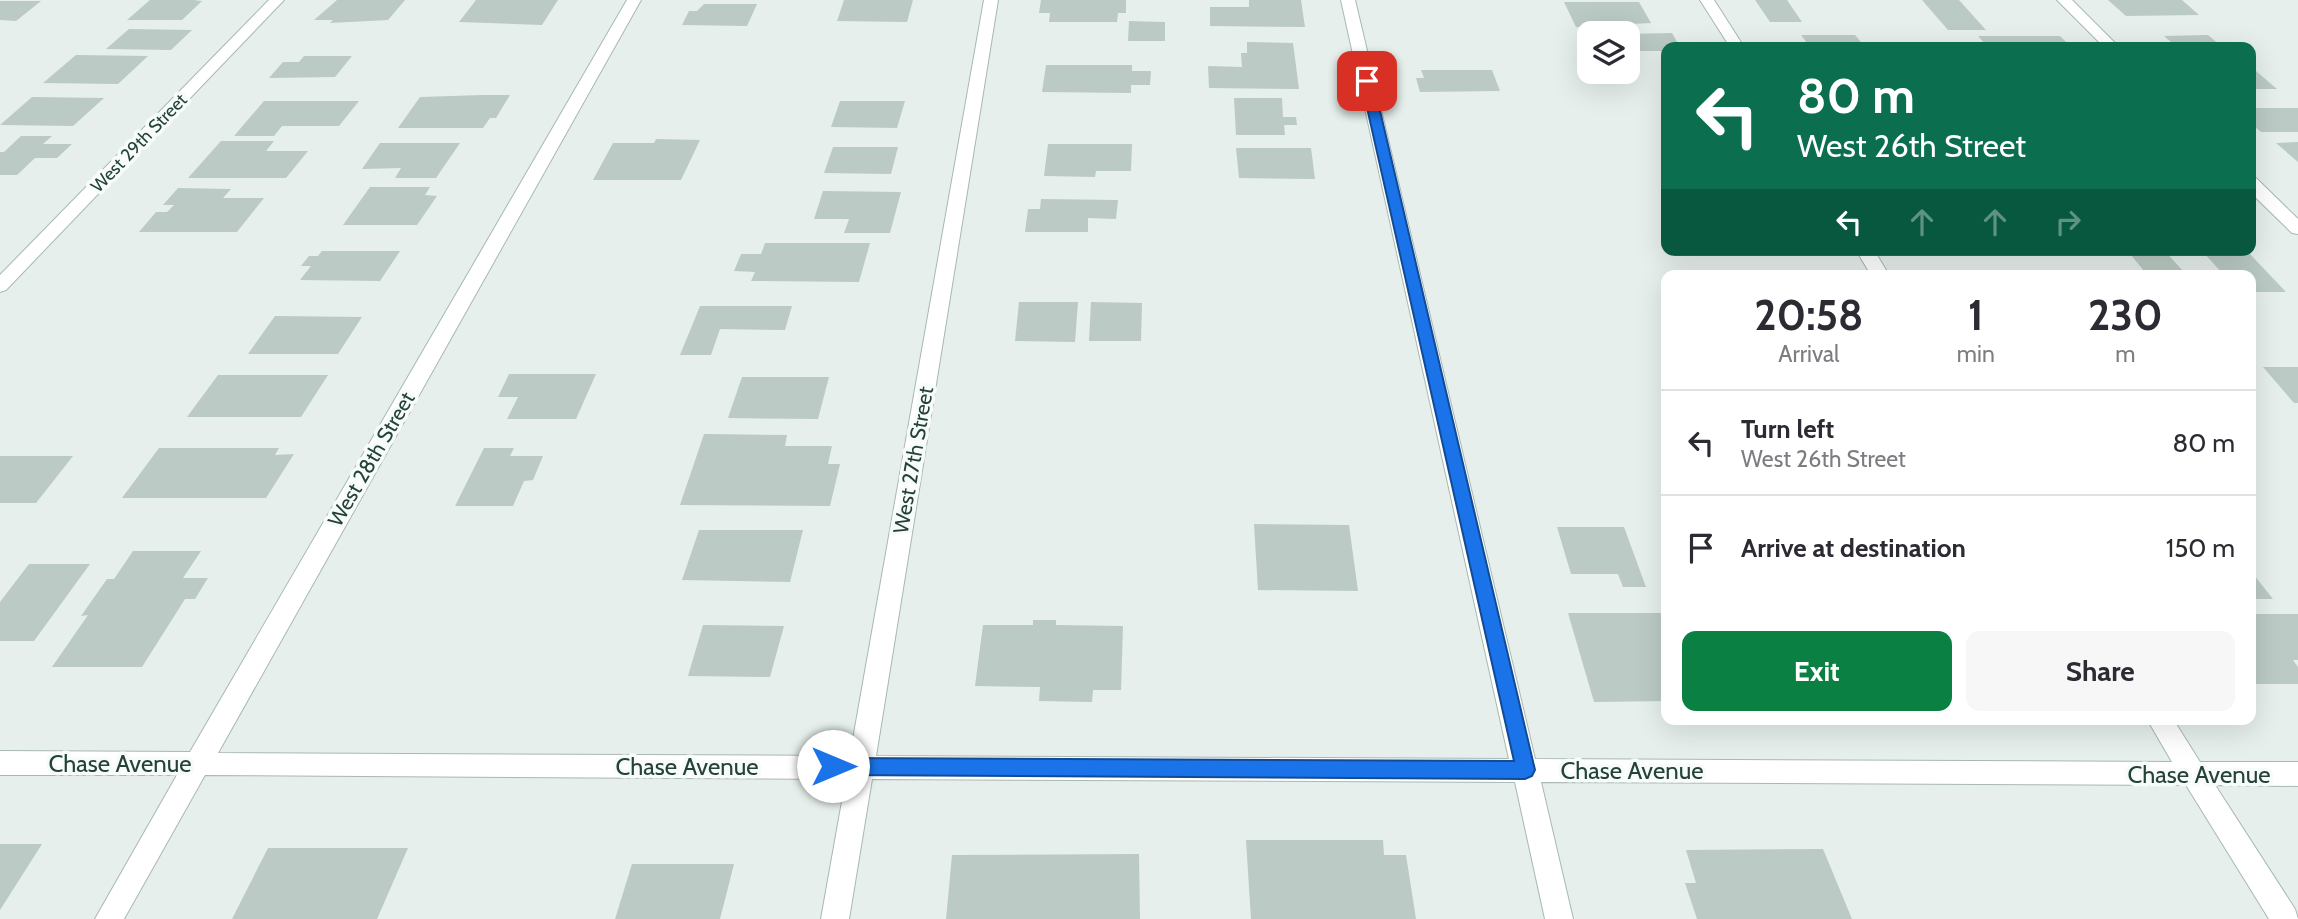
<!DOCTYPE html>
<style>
body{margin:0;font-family:Cabin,sans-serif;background:#f7f7f7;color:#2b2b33;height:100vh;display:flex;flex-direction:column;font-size:26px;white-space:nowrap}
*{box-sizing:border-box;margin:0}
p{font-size:23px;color:#7c7c81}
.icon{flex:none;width:38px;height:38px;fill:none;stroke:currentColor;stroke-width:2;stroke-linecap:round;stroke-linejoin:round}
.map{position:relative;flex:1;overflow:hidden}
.details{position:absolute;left:1661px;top:270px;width:595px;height:455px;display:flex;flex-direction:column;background:#fff;border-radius:14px;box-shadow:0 7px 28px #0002}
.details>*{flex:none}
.hud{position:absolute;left:1661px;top:42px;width:595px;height:214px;border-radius:14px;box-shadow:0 7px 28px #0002;background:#0b6e4f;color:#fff;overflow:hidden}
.fabs{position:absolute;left:1577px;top:21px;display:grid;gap:14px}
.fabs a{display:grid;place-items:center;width:63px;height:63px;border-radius:14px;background:#fff;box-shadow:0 7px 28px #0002;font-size:35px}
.pin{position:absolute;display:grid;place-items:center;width:60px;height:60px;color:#fff;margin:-30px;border-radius:14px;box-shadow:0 4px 10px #0006}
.me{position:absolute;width:77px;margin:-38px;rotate:90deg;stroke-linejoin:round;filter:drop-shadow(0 0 5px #0008)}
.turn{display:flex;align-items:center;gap:24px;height:147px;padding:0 21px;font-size:32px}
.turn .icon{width:91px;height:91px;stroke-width:2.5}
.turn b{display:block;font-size:49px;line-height:60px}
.lanes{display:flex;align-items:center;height:66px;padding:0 21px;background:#0003;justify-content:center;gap:35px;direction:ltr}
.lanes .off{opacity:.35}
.eta{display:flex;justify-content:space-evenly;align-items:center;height:119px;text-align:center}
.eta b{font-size:42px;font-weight:700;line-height:49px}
.action{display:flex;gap:14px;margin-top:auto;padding:14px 21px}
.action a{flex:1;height:80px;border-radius:14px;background:#0b8043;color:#fff;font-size:28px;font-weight:700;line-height:80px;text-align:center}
.action a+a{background:#f7f7f7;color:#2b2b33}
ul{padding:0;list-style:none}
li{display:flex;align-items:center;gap:21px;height:105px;padding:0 21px;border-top:2px solid #e1e1e2}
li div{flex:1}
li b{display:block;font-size:26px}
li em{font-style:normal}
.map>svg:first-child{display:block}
.building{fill:#bbcac4}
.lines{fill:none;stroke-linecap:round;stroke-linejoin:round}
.minor-casing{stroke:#a8b8b2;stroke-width:2}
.minor{fill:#fff;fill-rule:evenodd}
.route{fill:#1a73e8;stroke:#114b97;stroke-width:2}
.labels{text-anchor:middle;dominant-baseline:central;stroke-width:7;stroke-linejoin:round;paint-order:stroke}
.far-street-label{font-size:18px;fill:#24423a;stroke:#f7fbf9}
.street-label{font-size:21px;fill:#24423a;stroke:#f7fbf9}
.near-street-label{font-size:24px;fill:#24423a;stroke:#f7fbf9}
</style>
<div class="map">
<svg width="2298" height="919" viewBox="0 0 2298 919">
<rect width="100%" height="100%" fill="#e6efeb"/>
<g class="building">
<path d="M150,0h44l8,1 -20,19h-55z"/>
<path d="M337,0h68l-17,20 -58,3 3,-3h-19z"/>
<path d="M476,0h82l-16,25 -83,-3z"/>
<path d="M844,0h69l-6,22 -70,-1z"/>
<path d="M1041,0h85v13h-8l-1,9h-68l1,-9h-11z"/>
<path d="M1249,0h52l4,27 -95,-1v-19h39z"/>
<path d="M1755,0h32l15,22h-32z"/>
<path d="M1922,0h37l27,30h-38z"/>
<path d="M2108,0h74l17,15 -73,1z"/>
<path d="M0,1h41l-25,20 -16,-1z"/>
<path d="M1564,2h75l12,21 -75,4z"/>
<path d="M704,4h53l-10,22 -65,-1 7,-14h8z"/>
<path d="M1129,21l36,1v19h-37z"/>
<path d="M129,29l63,1 -21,20 -65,-1z"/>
<path d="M1672,33l8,14h-14v4h-38v-17z"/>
<path d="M1801,35h54l10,12h-55z"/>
<path d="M2208,35l14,12h-45l-13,-11z"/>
<path d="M1978,36h82l11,11h-83z"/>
<path d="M1247,42l46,1 6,46 -90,-1 -1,-22 34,1 -1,-14h6z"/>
<path d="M76,55l72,1 -30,28 -75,-1z"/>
<path d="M304,56h48l-17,21 -66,1 14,-16h16z"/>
<path d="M1046,65h86v6h19l-1,14h-19v8l-89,-1z"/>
<path d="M1421,70h71l8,21 -80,1 -4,-14h8z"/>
<path d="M2250,71h6l21,18h-27z"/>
<path d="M482,95h28l-14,23h-6l-7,10h-85l22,-31z"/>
<path d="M32,97l72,1 -31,28 -73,-1z"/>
<path d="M1234,98h48l1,19h13l1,8h-13l1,10h-49z"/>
<path d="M264,101h95l-20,25h-57l-8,10h-40z"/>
<path d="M840,101h65l-8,27 -66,-1z"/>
<path d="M2250,108h48v24h-37l-11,-9z"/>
<path d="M21,136h31l-9,8h29l-15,14h-22l-18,17h-17v-23h4z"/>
<path d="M656,139l44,1 -19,40h-88l20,-37h41z"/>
<path d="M221,141h53l-8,10h42l-22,27h-98z"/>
<path d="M2298,142v20l-22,-19z"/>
<path d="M380,143h80l-24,35h-41l6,-10 -39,1z"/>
<path d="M1048,144h84l-1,27h-35l-1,6 -51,-1z"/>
<path d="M833,147h65l-7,27 -67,-1z"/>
<path d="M1236,148h75l4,31 -76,-1z"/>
<path d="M370,187h60l-5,8 12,1 -20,29h-74z"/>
<path d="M178,188l53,1 -8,9h41l-27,34h-98l17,-20h11l7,-7h-11z"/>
<path d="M823,191l78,1 -11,41h-46l5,-14h-35z"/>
<path d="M1041,199l77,1 -2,19 -28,-1v14h-63l3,-23h12z"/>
<path d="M765,243h105l-11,39 -108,-1 4,-9 -21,-1 7,-17h20z"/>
<path d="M2127,250h37l19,21h-39z"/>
<path d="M322,251h78l-20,30 -80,-1 11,-14h-10l8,-10h9z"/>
<path d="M2202,251h45l39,41h-36v-17h-26z"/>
<path d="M1019,302h59l-3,40 -60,-1z"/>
<path d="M1091,302l51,1 -1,38h-52z"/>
<path d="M700,306h92l-7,24 -65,-1 -9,26h-31z"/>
<path d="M275,316l87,1 -24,37h-90z"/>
<path d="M2263,367h35v36h-4z"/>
<path d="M509,374h87l-20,45h-69l11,-22h-20z"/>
<path d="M218,375h110l-27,42h-114z"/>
<path d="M742,377h87l-11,42 -90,-1z"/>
<path d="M704,434l83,1 -2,11h47l-4,18h12l-10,42 -150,-1z"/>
<path d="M159,448h120l-4,7 19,-1 -28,44h-144z"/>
<path d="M484,448h30l-4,8h33l-10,24 -9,1 -11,25h-58z"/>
<path d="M0,456h73l-37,47h-36z"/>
<path d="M1254,524l95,1 9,66 -100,-1z"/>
<path d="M1557,527h67l22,60h-23l-5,-13h-47z"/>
<path d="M699,530h104l-13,52 -108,-2z"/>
<path d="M133,551h68l-18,27h25l-13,21h-10l-43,68h-90l36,-52 -7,1 26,-37h7z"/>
<path d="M29,564h61l-56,77h-34v-39z"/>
<path d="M2250,570l23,29h-23z"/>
<path d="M1568,613h98v88l-72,1z"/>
<path d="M2250,614h48v46h-5l5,7v17h-48z"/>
<path d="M1033,620h23v5l67,1 -2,64h-28l-1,12 -53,-1 1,-14 -65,-1 8,-61h50z"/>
<path d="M703,625l81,1 -14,51 -82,-1z"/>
<path d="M1246,840h137l1,15h22l10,64h-165z"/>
<path d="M0,844h42l-42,66z"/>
<path d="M268,848h140l-31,71h-145z"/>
<path d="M1823,849l29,70h-155l-12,-36h11l-10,-33z"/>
<path d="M1139,854l1,65h-194l6,-64z"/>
<path d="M632,864h102l-14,55h-105z"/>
</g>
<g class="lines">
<defs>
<g id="minor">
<path d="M269,0h15l-278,290 -6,2v-17z"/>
<path d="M627,0h14l-423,753 632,3 134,-756h14l-122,756 633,3 -168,-759h14l180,759 637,3 -25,-43h26l27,43h98v24l-83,-1 80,124 3,10h-29l-83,-134 -645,-3 32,137h-28l-30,-137 -643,-3 -23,140h-28l25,-140 -641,-4 -81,144h-29l82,-144h-177v-24l190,1z"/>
<path d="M1700,0h14l30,47h-14z"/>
<path d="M2057,0h15l47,47h-15z"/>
<path d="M2250,177l6,1 42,41v15l-6,-1 -42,-41z"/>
<path d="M1856,250h18l15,25h-18z"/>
</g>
</defs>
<use href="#minor" class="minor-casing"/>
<use href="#minor" class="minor"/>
</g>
<path class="route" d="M1367,78l6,3 162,689 -3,6 -7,3 -692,-4 -7,-2 -3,-7 3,-6 7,-2 681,3 -153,-680z"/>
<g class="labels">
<g class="far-street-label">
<text transform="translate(139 143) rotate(-46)">West 29th Street</text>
</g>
<g class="street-label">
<text transform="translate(371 459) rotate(-60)">West 28th Street</text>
<text transform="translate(913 460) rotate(-80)">West 27th Street</text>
</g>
<g class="near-street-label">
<text x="120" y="763">Chase Avenue</text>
<text x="687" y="766">Chase Avenue</text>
<text x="1632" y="770">Chase Avenue</text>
<text x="2199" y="774">Chase Avenue</text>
</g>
</g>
</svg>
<div class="fabs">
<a><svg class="icon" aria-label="layers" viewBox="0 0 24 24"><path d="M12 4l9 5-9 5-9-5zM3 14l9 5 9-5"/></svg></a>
</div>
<div class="pin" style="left:1367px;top:81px;background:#d93025"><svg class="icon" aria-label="arrive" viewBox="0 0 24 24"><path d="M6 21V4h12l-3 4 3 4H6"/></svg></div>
<svg class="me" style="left:833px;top:766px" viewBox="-20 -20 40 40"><circle r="19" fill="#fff"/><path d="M0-13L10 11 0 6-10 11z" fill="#1a73e8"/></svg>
<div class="hud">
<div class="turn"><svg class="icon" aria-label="left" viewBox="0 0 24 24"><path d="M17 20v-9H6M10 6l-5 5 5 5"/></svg><div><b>80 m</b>West 26th Street</div></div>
<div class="lanes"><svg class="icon" aria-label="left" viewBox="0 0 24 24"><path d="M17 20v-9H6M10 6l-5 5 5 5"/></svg><svg class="icon off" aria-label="ahead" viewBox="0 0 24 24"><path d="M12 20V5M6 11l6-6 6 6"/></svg><svg class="icon off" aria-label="ahead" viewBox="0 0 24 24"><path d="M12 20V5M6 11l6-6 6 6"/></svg><svg class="icon off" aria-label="right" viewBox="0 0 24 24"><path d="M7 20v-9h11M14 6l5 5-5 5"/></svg></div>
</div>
<section class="details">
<div class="eta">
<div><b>20:58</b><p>Arrival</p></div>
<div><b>1</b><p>min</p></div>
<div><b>230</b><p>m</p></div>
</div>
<ul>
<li><svg class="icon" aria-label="left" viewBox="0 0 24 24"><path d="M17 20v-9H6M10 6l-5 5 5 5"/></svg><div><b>Turn left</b><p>West 26th Street</p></div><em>80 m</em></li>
<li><svg class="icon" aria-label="arrive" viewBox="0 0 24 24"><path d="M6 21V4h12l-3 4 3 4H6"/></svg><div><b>Arrive at destination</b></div><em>150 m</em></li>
</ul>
<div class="action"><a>Exit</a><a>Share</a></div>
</section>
</div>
